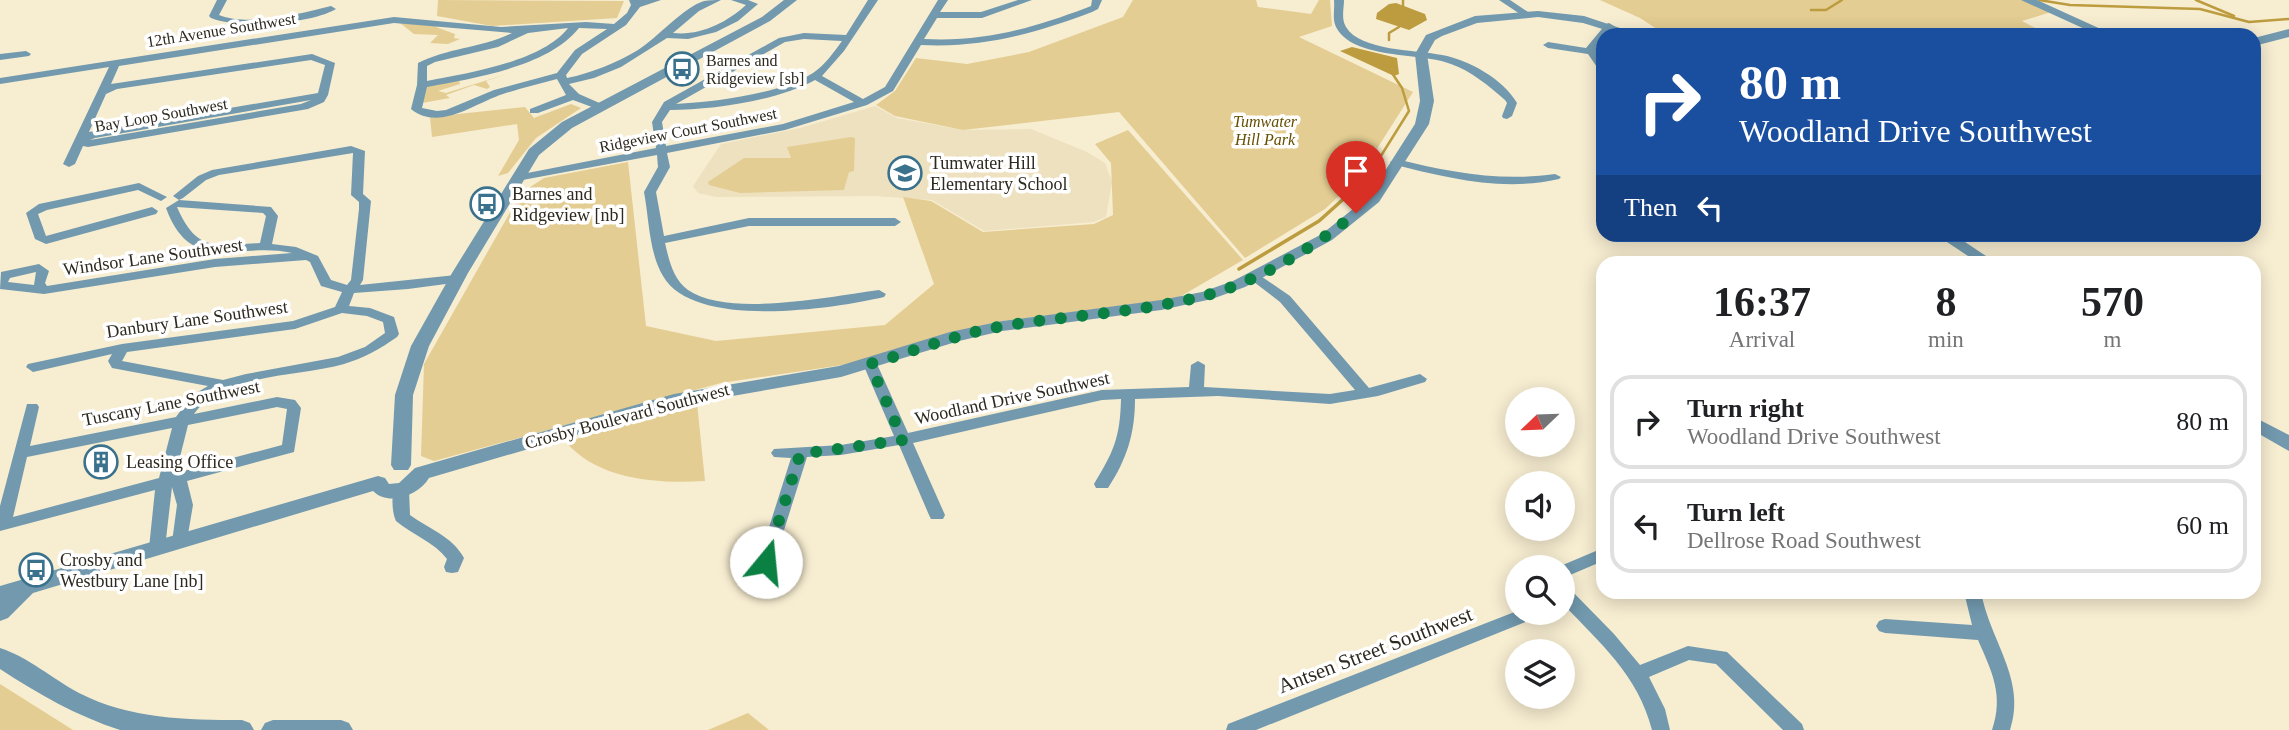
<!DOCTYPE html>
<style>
body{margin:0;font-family:"Times New Roman",serif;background:#f6f6f6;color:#202124;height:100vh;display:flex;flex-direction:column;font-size:26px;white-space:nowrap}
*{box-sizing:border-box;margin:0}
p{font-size:23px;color:#757577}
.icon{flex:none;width:38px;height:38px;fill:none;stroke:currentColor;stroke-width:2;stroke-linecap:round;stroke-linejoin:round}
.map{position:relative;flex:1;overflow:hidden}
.details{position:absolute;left:1596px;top:256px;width:665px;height:343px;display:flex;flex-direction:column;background:#fff;border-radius:21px;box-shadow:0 4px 18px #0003}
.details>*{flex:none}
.banner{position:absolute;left:1596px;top:28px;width:665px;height:214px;border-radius:21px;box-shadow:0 4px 18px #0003;background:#1a4fa0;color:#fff;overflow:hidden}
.needle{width:46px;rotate:247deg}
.buttons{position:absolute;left:1505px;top:387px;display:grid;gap:14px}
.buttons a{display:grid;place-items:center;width:70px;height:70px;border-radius:50%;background:#fff;box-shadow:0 4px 18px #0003;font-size:35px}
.pin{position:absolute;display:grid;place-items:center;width:60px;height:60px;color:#fff;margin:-72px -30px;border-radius:50% 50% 50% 0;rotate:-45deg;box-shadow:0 0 7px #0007}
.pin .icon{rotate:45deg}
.me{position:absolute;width:77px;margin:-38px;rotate:17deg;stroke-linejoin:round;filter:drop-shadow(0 0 5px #0008)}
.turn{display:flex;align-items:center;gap:24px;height:147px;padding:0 28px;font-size:32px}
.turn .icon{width:91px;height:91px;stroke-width:2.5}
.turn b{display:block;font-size:49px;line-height:60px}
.then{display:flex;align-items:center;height:66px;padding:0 28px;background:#0003;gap:14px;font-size:26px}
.eta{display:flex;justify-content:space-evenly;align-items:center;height:119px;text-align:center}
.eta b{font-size:42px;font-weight:600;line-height:49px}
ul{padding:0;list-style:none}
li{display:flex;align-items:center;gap:21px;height:94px;margin:0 14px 10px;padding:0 14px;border:4px solid #e0e0e0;border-radius:21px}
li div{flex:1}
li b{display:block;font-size:26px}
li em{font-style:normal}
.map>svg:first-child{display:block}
.built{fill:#eee1bf}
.green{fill:#e3cd92}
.water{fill:#bc9c3e}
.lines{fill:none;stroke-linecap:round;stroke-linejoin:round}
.stream-far1{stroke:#bc9c3e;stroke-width:2.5}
.stream{stroke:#bc9c3e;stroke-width:3.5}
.minor{fill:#7299ae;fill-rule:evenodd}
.tertiary{fill:#7299ae;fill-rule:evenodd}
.route{stroke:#0b8043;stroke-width:12;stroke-dasharray:0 21.6}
.labels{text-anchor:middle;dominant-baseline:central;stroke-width:7;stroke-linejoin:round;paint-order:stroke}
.far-street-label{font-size:16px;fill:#2d291f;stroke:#fff}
.far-poi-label{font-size:16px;fill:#2d291f;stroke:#fff;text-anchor:start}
.far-park-label{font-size:16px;font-style:italic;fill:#644e01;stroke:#fff}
.poi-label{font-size:18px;fill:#2d291f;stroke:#fff;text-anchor:start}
.street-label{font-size:18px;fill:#2d291f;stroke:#fff}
.near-street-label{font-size:21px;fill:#2d291f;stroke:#fff}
</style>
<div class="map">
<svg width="2289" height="730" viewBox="0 0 2289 730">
<rect width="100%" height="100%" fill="#f7edd1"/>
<path class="built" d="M875,106l22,12 66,12 68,-1 56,23 18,11 7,19 -6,35 -12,5 -110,9 -52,-31 -57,-4 -158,1 -19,-4 -5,-7 28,-42 79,-16z"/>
<g class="green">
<path d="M438,0l186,1 -7,17 -125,8 -55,-10z"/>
<path d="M1133,0h123l2,7 53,7 8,-14h11l2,26 -33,11 114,55 -54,85 -34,32 -80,49 -126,-146 -156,18 -68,-14 -19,-11 19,-14 21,-33 51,6 62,-12 94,-35z"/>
<path d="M1600,0h423l28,12 -29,9 15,8 -24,6h-95l-29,-6 -27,6h-196l-26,-17z"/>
<path d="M400,23l39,2 -3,2 19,7 -1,4 6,1 -12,5 -18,-1 8,-8 -24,-1z"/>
<path d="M510,73l-24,8 4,6 -3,2 -13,-4 -28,10 4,3 -28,5 5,-17 32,-6 1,4 -22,7 8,2z"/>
<path d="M571,104l10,4 -45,30 -28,35 -10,3 21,-36 -2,-16 -85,13 -2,-20 95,-10 9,11z"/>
<path d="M1128,130l115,130 -67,39 -174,22 -73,18 -60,22 -148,22 -287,78 -13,-5 3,-92 97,-171 23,-15 84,-16 18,164 70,15 169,-16 49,-41 -31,-87 28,4 52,31 111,-8 19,-9 -2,-52 -16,-19z"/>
<path d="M851,137l4,1 -1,33 -5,1 -5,18 -104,3 -31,-8 -1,-3 36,-24h47l-4,-11z"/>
<path d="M697,403l8,78c-47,3 -107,-1 -139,-39z"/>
<path d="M0,684l73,46h-73z"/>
<path d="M748,713l21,17h-61z"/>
</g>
<g class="water">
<path d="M1396,3l29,11 2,6 -18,10 -33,-11 1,-6 12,-9z"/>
<path d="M1352,47l45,11 2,16 -5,2 -54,-25z"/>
</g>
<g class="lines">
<g class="stream-far1">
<path d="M1403,0v10"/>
<path d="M2039,0l31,5 130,4 49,13 40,-3"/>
<path d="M2196,0l38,16"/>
<path d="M1811,10h15l16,-10"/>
<path d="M1389,40v-7l10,-6"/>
<path d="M1357,188l22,-29 30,-48 -7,-23 -10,-15"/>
</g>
<path class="stream" d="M1239,269l80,-48 39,-35"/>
<g class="minor">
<path d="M217,0h10l-8,15c30,12 81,-1 112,-9l5,3c-25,15 -98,20 -125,9l-2,-2z"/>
<path d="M629,0h32l-21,7 -14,18 -44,29 -16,21 1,3c25,-5 49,-15 71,-28 19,-12 46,-43 66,-49 5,-1 11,-1 17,-1l-22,11 -26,22c27,3 53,-10 73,-28l-15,-5h17l10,4 -20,17 -22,11 -28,7 -21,-1 -46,29 -27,11 -25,6 10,10 25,11v4l-4,1 -27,-10 -35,13h-8v-4l36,-14 -9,-16c-18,5 -36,9 -54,15 -28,9 -64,38 -92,15l6,-24 1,-22c29,-15 63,-15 94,-30l-118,-10 -275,43 -8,18 201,-30 23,9 -7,32 -4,7 -16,7 -220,38 -5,-1 -8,18 -6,3 -6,-3 46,-97 -109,17v-6l394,-61 107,10 85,-5 28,2 13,-11 4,-8zM568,28c-26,34 -101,45 -141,53v-15l8,-4 63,-15 30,-14zM579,28l28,1 -32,21 -18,23 -63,17 -48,20 -9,1 -15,-3 5,-21c47,-9 121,-20 152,-59zM311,60l14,5 -7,28 -229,39 17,-38 11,-5zM311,100l-10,4 -211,36 5,-2z"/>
<path d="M868,0h10l-34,51 -22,25 41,23 22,-12 53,-87h10l-8,12h41l37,-12h14l-50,18h-45l-13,21c60,3 106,-10 162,-31l5,-2 1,-6h10l-4,9 -6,3c-59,22 -108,36 -171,33l-28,46 -26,14 -82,25 -118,23 3,14 -14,25 8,44 85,-18h146l6,4 -6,4h-146l-84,17c4,17 8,36 23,47 40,28 145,6 191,0l7,4 -2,3c-52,12 -190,33 -221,-21 -14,-23 -14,-58 -19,-84l14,-25 -1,-12 -140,26 -6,-3 6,-3 139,-27 -4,-26 12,-20 115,-64 25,-5 42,2zM804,39l38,2c-8,11 -17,24 -29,32 -33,21 -98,29 -137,31l109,-62zM815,80l39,22 -71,22 -117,22 -4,-24 8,-12c42,0 107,-9 145,-30z"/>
<path d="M1334,0h10c0,8 -3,19 2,27 14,24 71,23 96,28 27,5 61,24 75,48l-5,13 -5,3 -4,-1 -1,-2 5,-13 -2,-3c-16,-14 -34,-29 -54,-36 -30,-12 -98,-4 -115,-37 -4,-8 -1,-19 -2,-27z"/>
<path d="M1499,0h11l21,14 -8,2z"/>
<path d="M1609,23l5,3 -8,9h-3v4l-7,8 3,10 4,5v9l-4,-1 -11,-16 -40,-6 -5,-3 5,-3 38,6 20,-24z"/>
<path d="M26,51l5,3 -2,2 -29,4v-6z"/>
<path d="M351,146l14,5 -2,43 8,7 -8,79 -3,5 96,-10 5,1 1,3 -1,3 -53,7 -54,4 -5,13 21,2 24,9 5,17 -2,3c-17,12 -33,21 -53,27 -45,13 -122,9 -150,50l83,-17 18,3 6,8 -7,44 -107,29 6,24 -7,41 -6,2 -6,-2 -2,-4 5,-37 -5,-18 -7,61 -2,4 -6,2 -6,-2 -2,-4 6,-58 -155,41v-25l27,-102h10l2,3 -9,39 146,-29 15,-21 17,-10 -96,-18 -4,-7 4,-7 -79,18 -7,-5 2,-3 94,-20 171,-23 42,-14 7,-15 -21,-6 -11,-24 -4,-2 -91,7 -171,27 -44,-5 1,-17 38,-8 10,7 -4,12 2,3 168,-27 77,-6c-53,-12 -101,24 -126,-45l13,-8 92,7 7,9 -6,28 24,3 22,9 13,24 16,5 4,-5 8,-71v-7l-8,-7 2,-42 -134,22 -13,5 -23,18 -4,2 -6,-4 25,-20 14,-6zM177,207l86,6 3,3 -6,27c-45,2 -63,10 -83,-36zM36,272l-2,13 -26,-3 2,-4zM342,313l25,3 16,6 2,11 -20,14 -27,10 -92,17 -23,6 -101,-19 5,-9 168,-23zM277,407l10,2 -5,36 -106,28 12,-48zM172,428l-13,50 -146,39 14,-60z"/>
<path d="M1396,159c53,13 104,23 159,15l6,3 -2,2c-56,13 -112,-1 -167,-15l-2,-2z"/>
<path d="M139,183l28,14 -6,4 -23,-11 -91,20 -9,4 8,22 106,-29 6,4 -2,3 -110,30 -11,-5 -9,-26 13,-9z"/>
<path d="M1255,272l35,24 79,92 51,-14 7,5 -2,3 -47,14 -48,8 -112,-8 -83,3c0,34 -8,60 -27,89h-12l-2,-4c20,-33 26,-46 27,-85l-19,1 -189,43 32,72 -2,4h-12l-2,-4 -30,-70 -58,10 -34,2 -33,105 -2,4 -6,2 -6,-2 -2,-4 33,-104 -17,-1 -3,-4 3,-4 67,-4 53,-9 -31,-72 2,-3h10l2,3 31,69 194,-43 87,-3 2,-22 7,-4 7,4 -1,22 126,7 25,-4 -75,-88 -30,-23 -1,-3z"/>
<path d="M401,484l6,2 2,4 1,25c19,14 42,21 54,43l-6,14 -6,1 -6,-1 -2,-5 3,-8c-13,-17 -34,-24 -51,-38 -4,-8 -5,-26 -1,-35z"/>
<path d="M1603,548v13l-40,17v-11h-5z"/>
<path d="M1563,586l6,2 45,46 26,31 48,-19 39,6 75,72 2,6h-21l-67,-66 -27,-4 -40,17 16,32 5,21h-18c-14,-55 -52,-87 -89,-126z"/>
<path d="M1964,592h17c9,49 46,88 29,138h-18c12,-35 0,-58 -14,-90l-93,-7 -6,-2 -3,-5 3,-5 6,-2 87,6z"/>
<path d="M1517,611v1h23l-2,5 -282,113h-30l2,-6z"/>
</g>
<g class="tertiary">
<path d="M784,0h13l-27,21 -198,107 -33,27 -71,118 -39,73 -16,49 -2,70 -3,5h-14l-3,-5 4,-70 16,-49 41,-73 77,-124 33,-27 200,-105z"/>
<path d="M2021,0h16l77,35h-16z"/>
<path d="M1538,11l46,5 57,19h-19l-39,-12 -45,-6 -61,6 -35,13 -7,4 -8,14 7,47 -5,23 -50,78 -47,38 -87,47 -33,12 -51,11 -159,21 -43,10 -118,36 -166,29 -246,72c-10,17 -40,29 -56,13l-340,102 -25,25 -8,3v-35l378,-110 7,2 4,6 10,-1 16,-15 259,-74 165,-28 111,-34 52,-11 159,-21 41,-8 31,-11 89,-47 47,-38 46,-72 5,-23 -5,-47 11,-19 49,-19z"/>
<path d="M2289,29v8l-35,9v-8z"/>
<path d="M1935,234h18l42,28h-18z"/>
<path d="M2254,417l35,18v16l-35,-20z"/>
<path d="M0,648c28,9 53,31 79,45 51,26 107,27 163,27l8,3 4,7h-134c-43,-14 -82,-36 -120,-61z"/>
<path d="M273,720h68l8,3 4,7h-92l4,-7z"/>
</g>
</g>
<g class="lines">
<path class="route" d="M766,562l34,-108 103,-14 -33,-76c45,-13 87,-30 133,-38 67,-11 135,-13 200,-30 55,-14 110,-48 153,-83"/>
</g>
<defs>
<symbol id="bus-ring" viewBox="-11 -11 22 22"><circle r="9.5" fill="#fff" stroke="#3a718c" stroke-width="1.5"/><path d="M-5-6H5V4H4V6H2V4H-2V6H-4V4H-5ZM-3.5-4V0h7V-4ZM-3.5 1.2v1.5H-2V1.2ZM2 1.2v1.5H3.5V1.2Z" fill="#3a718c"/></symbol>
<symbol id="school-ring" viewBox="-11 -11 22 22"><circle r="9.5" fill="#fff" stroke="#3a718c" stroke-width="1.5"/><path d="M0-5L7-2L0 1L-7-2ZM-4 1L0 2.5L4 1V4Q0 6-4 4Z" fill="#3a718c"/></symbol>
<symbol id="building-ring" viewBox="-11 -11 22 22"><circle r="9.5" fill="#fff" stroke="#3a718c" stroke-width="1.5"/><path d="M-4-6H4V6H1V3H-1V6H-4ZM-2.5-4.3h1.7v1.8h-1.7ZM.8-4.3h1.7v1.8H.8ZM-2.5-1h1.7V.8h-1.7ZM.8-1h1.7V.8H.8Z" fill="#3a718c"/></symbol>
</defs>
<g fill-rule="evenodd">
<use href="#bus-ring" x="663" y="50" width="38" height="38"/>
<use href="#school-ring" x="886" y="154" width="38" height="38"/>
<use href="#bus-ring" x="468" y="185" width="38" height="38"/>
<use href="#building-ring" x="82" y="443" width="38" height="38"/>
<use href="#bus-ring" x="17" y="551" width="38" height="38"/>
</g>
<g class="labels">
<g class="far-street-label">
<text transform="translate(221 30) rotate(-9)">12th Avenue Southwest</text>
<text transform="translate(161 115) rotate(-10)">Bay Loop Southwest</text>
<text transform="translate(688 130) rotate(-11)">Ridgeview Court Southwest</text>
</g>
<g class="far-poi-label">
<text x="706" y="60">Barnes and<tspan x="706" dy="18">Ridgeview [sb]</tspan></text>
</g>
<g class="far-park-label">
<text x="1265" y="121">Tumwater<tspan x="1265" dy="18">Hill Park</tspan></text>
</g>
<g class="poi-label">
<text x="930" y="163">Tumwater Hill<tspan x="930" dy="21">Elementary School</tspan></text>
<text x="512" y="194">Barnes and<tspan x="512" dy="21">Ridgeview [nb]</tspan></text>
<text x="126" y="462">Leasing Office</text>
<text x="60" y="560">Crosby and<tspan x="60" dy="21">Westbury Lane [nb]</tspan></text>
</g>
<g class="street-label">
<text transform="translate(153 257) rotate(-8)">Windsor Lane Southwest</text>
<text transform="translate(197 319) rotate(-8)">Danbury Lane Southwest</text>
<text transform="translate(1012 398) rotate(-12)">Woodland Drive Southwest</text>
<text transform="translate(171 403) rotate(-11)">Tuscany Lane Southwest</text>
<text transform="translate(627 416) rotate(-15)">Crosby Boulevard Southwest</text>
</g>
<g class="near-street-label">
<text transform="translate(1375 650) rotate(-21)">Antsen Street Southwest</text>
</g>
</g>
</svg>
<div class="buttons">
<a><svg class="needle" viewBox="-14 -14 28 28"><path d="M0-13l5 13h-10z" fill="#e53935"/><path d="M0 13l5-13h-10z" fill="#757577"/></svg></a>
<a><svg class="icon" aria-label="sound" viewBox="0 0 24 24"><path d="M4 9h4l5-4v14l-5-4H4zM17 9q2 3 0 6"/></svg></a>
<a><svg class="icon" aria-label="search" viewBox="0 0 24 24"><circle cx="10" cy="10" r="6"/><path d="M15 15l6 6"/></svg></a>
<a><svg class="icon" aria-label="layers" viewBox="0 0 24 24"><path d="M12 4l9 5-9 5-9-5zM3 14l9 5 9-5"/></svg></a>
</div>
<div class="pin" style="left:1356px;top:213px;background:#d93025"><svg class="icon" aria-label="arrive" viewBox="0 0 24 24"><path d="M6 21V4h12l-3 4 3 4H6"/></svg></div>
<svg class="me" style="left:766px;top:562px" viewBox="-20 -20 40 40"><circle r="19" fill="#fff"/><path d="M0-13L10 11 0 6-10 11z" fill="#0b8043"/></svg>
<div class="banner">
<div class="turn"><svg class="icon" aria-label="right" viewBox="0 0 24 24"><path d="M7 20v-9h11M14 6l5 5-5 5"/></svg><div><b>80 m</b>Woodland Drive Southwest</div></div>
<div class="then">Then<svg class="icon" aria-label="left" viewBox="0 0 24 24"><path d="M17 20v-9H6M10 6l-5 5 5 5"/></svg></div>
</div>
<section class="details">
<div class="eta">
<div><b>16:37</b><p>Arrival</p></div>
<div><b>8</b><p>min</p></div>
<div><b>570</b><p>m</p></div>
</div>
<ul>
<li><svg class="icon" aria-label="right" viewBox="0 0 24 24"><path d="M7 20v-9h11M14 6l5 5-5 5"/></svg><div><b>Turn right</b><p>Woodland Drive Southwest</p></div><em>80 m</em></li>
<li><svg class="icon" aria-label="left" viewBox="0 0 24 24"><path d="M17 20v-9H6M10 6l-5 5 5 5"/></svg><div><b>Turn left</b><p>Dellrose Road Southwest</p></div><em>60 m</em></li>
</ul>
</section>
</div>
